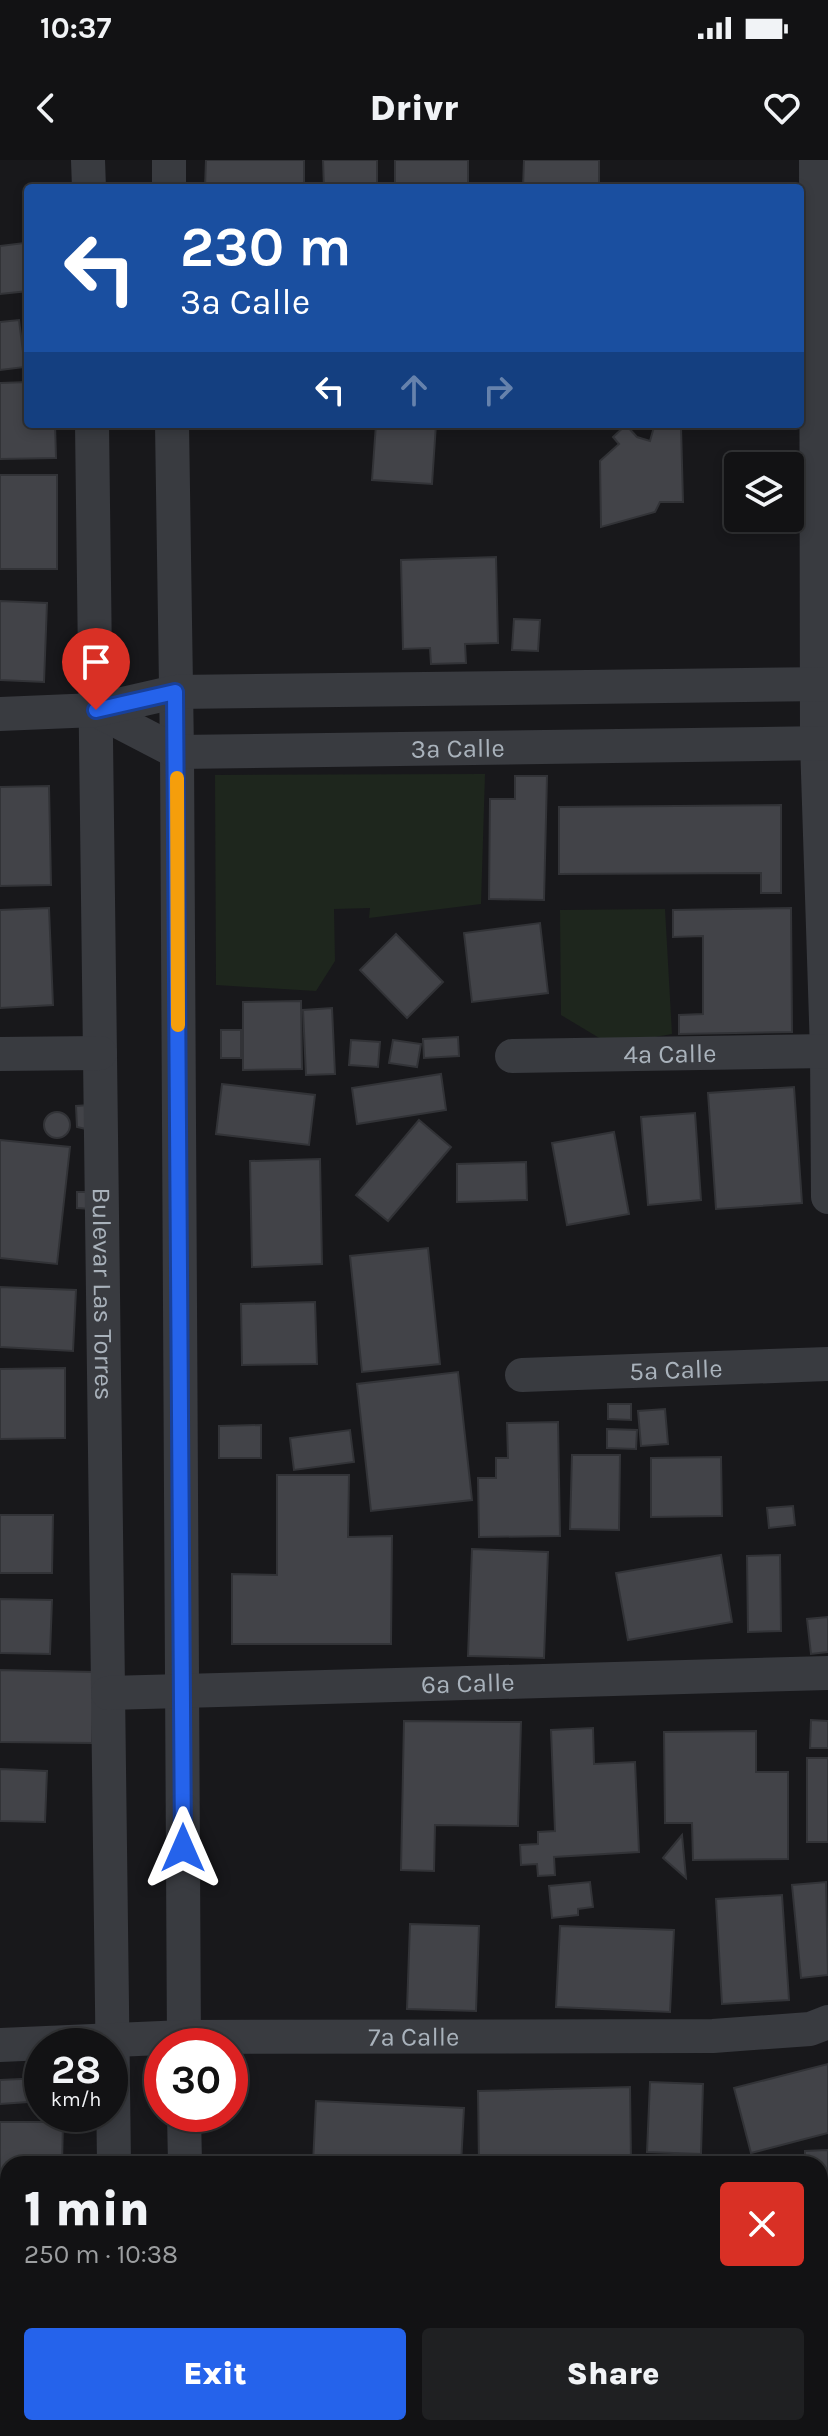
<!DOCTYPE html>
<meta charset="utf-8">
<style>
body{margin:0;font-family:Karla,sans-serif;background:#1f2022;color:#f1f3f6;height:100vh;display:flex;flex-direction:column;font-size:30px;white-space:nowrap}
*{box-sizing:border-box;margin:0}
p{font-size:26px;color:#9c9ea0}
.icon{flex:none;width:44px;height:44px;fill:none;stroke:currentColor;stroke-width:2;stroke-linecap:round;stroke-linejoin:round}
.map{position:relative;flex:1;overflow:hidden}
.side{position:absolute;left:0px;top:1996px;width:828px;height:280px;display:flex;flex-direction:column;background:#121214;border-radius:24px 24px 0 0;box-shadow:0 4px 12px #0003,0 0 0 2px #313234}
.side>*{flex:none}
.top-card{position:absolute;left:24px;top:24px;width:780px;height:244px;border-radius:8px;box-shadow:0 4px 12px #0003,0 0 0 2px #313234;background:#1a4fa0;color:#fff;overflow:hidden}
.tools{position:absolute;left:724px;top:292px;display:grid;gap:16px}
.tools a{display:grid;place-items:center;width:80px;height:80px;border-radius:8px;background:#121214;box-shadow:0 4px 12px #0003,0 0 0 2px #313234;font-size:40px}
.speed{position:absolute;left:24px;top:1868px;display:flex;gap:16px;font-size:40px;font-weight:700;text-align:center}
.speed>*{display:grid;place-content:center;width:104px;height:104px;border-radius:50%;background:#121214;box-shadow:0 4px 12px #0003,0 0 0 2px #313234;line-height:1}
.speed small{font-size:20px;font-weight:400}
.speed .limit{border:12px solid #d22;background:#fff;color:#111}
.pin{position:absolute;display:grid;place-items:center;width:68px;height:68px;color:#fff;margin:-82px -34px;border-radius:50% 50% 50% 0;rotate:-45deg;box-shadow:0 0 8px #0007}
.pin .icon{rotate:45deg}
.me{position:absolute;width:88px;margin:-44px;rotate:0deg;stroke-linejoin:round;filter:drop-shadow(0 0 6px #0008)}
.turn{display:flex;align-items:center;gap:28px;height:168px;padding:0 24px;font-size:36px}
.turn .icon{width:104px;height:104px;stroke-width:2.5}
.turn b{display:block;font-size:56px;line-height:68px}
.lanes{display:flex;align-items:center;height:76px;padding:0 24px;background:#0003;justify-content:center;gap:40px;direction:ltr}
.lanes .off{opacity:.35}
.round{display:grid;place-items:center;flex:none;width:84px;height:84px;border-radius:8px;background:#1f2022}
.head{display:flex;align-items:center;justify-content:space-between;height:136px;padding:0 24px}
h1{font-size:48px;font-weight:800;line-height:60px}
.cta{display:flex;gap:16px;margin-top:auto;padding:16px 24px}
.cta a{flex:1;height:92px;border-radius:8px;background:#2563eb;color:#fff;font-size:32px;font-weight:800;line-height:92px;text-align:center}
.cta a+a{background:#1f2022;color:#f1f3f6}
.status{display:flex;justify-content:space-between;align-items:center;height:56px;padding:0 40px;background:#121214;direction:ltr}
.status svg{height:22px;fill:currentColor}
header{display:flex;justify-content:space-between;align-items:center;height:104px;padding:0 24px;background:#121214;font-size:36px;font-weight:800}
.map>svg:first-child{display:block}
.green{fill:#1e261d}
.building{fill:#424348;stroke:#323337;stroke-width:2}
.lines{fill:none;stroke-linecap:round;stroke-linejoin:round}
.minor{stroke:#393b40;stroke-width:34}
.route-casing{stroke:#184099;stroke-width:20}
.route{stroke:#2563eb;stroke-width:14}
.slow{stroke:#f59e0b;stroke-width:14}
.labels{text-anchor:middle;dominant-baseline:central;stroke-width:8;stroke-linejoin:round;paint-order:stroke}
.street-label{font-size:26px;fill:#a9b2bb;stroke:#131316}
</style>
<div class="status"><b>10:37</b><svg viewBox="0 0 49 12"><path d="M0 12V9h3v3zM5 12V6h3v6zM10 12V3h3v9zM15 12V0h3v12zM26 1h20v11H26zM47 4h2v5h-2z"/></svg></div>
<header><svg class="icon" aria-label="back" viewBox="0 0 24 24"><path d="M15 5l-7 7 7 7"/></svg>Drivr<svg class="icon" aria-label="heart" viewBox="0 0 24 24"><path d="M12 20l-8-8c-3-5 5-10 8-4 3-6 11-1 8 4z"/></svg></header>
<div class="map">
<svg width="828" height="2276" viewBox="0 0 828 2276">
<rect width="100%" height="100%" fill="#18181b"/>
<g class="green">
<path d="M485,614l-4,130 -112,14 1,-10 -36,1 1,52 -19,30 -100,-6 -1,-210z"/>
<path d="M665,749l7,125 -34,6 -37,-1 -40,-24 -1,-105z"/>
</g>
<g class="building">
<path d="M206,0h98v28h-99z"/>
<path d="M323,0h54v28h-53z"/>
<path d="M395,0h73v25l-73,1z"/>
<path d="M524,0h75v28h-76z"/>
<path d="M24,83l4,48 -28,3v-48z"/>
<path d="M19,160l6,47 -25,3v-48z"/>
<path d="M28,222v42h27l1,34 -56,1v-76z"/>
<path d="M376,264h60l-4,60 -60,-4z"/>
<path d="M626,265l11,12 13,4 4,-14h27l2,75h-23l-5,10 -54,15 -1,-66 19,-17 -6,-7z"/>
<rect x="0" y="315" width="57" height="94"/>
<path d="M496,397l2,86 -33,1 1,19 -35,1 -1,-16 -27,1 -2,-89z"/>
<path d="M0,441l47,2 -3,79 -44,-2z"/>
<path d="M514,459l26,1 -2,31 -26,-1z"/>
<path d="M515,616h32l-3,124 -55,-1 1,-100h25z"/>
<path d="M49,626l2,99 -51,1v-99z"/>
<path d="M781,645v88h-20v-20l-202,1v-67z"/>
<path d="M49,748l4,97 -53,3v-98z"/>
<path d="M791,748l1,124 -113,2v-19l24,-1v-78l-30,1v-27z"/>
<path d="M540,763l8,70 -76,9 -8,-69z"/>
<path d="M396,774l47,48 -36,36 -47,-48z"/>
<path d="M301,841l1,68 -59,1v-68z"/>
<path d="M332,848l3,66 -29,1 -3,-65z"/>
<rect x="221" y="870" width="20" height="28"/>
<path d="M458,877l1,19 -35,2 -1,-19z"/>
<path d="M351,880l29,2 -2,25 -29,-2z"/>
<path d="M393,880l28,4 -4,23 -28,-4z"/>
<path d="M441,914l5,36 -89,14 -5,-36z"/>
<path d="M222,924l93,11 -6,50 -93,-11z"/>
<path d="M794,927l8,116 -86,6 -8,-116z"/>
<path d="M89,945l1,25 -13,-3 -1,-21z"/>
<circle cx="57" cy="965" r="13"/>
<path d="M695,953l6,87 -53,5 -7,-88z"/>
<path d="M419,960l32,27 -63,74 -32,-26z"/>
<path d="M614,972l15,82 -62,11 -15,-82z"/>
<path d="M0,980l70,7 -13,117 -57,-6z"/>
<path d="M320,999l2,105 -70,3 -2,-106z"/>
<path d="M526,1002l1,38 -70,2v-38z"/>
<path d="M77,1032h16l-2,17 -14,-1z"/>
<path d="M428,1088l12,116 -78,8 -12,-116z"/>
<path d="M0,1127l76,3 -3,61 -73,-4z"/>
<path d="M315,1142l2,62 -75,1 -1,-61z"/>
<path d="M65,1208v70l-65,1v-70z"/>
<path d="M458,1212l14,128 -101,11 -14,-127z"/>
<path d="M608,1244h23v16l-23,-1z"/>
<path d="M665,1249l3,35 -27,2 -3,-35z"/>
<path d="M558,1262l2,114 -81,1 -1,-59h18v-20h12l-1,-35z"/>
<path d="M261,1265v33h-42v-32z"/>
<path d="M607,1269l30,1 -1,19 -29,-1z"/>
<path d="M350,1270l4,32 -60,8 -4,-32z"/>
<path d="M572,1295h48l-1,75 -49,-1z"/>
<path d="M721,1297l1,59 -71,1v-59z"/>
<path d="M277,1315h72l-1,62 44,-1 -1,108h-159v-70l45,1z"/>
<path d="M793,1346l2,19 -26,3 -2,-20z"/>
<path d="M0,1355h53l-1,58h-52z"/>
<path d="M472,1389l76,3 -4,106 -76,-2z"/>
<path d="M721,1395l11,67 -104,18 -12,-67z"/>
<path d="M780,1395l1,76 -33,1 -1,-76z"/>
<path d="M0,1439l52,1 -2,54 -50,-1z"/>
<path d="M828,1457v35l-17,2 -4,-35z"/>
<path d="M0,1510l94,2 -2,71 -92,-1z"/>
<path d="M811,1560l17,1v27h-18z"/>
<path d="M404,1561l117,1 -3,104 -83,-1 -1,46 -33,-1z"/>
<path d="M593,1568l1,36 41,-2 4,90 -85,5 1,18 -17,1 -1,-12 -16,1 -1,-20 18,-1v-12l17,-1 -4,-101z"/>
<path d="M756,1571v41h32v87l-95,1 -1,-37h-27l-1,-91z"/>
<rect x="807" y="1598" width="21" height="84"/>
<path d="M0,1609l47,2 -2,51 -45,-1z"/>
<path d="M682,1675l4,43 -23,-20z"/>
<path d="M590,1722l3,25 -15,2v6l-26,3 -3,-32z"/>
<path d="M826,1722l2,93 -27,3 -9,-93z"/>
<path d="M782,1735l7,105 -67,4 -6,-105z"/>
<path d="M410,1764l69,2 -3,85 -69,-2z"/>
<path d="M560,1766l114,4 -4,82 -114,-5z"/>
<path d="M828,1904v69l-77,20 -17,-65z"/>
<path d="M42,1918v23l-42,3v-24z"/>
<path d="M650,1922l53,2 -2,70 -54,-2z"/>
<path d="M630,1927l1,77h-152l-1,-73z"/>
<path d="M316,1941l148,7 -3,56h-148z"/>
<path d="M0,1962h63l-1,42h-54v34h-8z"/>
<path d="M828,1990v112l-8,1v-99h-15v-13z"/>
<path d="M828,2167v79l-8,2v-79z"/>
<path d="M820,2263l7,13h-97l-4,-8h94z"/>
<path d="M459,2268h51l-14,8h-51z"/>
</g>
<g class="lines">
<g class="minor">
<path d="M88,0l1,28"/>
<path d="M169,0v28"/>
<path d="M816,0l1,582 10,309 1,146"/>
<path id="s1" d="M92,264l22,1740"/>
<path d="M172,264l5,328 7,1294"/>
<path id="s2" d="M96,550l81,42 651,-9"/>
<path d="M0,554l96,-4 79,-18 653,-8"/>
<path d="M0,894l100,-1"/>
<path id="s3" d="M512,896l316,-5"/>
<path id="s4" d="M522,1215l306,-11"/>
<path id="s5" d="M108,1533l720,-20"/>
<path id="s6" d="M0,1885l184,-8 529,-1 97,-7 18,-7"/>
<path d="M184,1954l1,50"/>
<path d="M820,2126l8,-1"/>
<path d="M0,2236h8"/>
<path d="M120,2268v8"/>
<path d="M188,2268v8"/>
<path d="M683,2268l8,8"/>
</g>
</g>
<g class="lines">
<defs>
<path id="route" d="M96,550l79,-18 8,1156"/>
</defs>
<use href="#route" class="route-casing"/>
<use href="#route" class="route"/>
<path class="slow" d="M177,618l1,247"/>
</g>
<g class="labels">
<g class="street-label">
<text stroke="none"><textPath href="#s2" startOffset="372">3a Calle</textPath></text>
<text stroke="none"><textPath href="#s3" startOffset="158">4a Calle</textPath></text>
<text stroke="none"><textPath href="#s1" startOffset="870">Bulevar Las Torres</textPath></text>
<text stroke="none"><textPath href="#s4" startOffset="154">5a Calle</textPath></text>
<text stroke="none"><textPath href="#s5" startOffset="360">6a Calle</textPath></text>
<text stroke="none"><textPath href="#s6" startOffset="414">7a Calle</textPath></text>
</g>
</g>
</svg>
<div class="tools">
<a><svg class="icon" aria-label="layers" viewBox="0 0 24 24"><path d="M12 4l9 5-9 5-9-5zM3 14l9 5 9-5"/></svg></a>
</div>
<div class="speed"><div>28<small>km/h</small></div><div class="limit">30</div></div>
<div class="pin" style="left:96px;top:550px;background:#d93025"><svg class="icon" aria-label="arrive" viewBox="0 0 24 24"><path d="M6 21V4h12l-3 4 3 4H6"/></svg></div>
<svg class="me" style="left:183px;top:1688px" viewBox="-20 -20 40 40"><path d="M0-17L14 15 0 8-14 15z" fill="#2563eb" stroke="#fff" stroke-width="4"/></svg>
<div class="top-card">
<div class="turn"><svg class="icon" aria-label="left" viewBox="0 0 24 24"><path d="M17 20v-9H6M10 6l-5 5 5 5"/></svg><div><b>230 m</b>3a Calle</div></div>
<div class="lanes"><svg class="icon" aria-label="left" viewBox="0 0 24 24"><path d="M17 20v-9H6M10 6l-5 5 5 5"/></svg><svg class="icon off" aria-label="ahead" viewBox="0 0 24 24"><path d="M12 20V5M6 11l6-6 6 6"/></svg><svg class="icon off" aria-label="right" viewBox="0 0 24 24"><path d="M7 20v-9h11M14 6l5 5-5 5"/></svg></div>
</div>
<section class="side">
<div class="head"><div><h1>1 min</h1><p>250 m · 10:38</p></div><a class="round" style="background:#d93025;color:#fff"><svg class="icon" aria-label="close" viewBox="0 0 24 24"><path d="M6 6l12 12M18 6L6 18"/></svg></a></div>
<div class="cta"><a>Exit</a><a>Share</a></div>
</section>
</div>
